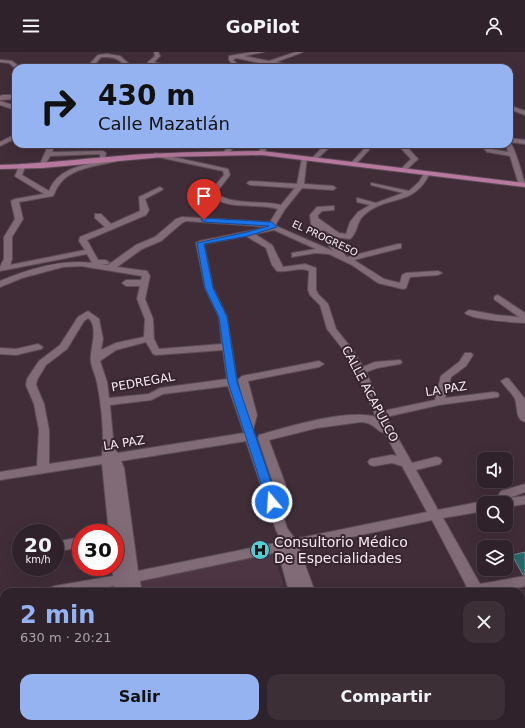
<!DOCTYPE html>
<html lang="es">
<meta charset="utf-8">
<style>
body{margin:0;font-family:"DejaVu Sans",sans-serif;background:#3c2f36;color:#f1f3f6;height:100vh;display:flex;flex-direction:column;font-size:15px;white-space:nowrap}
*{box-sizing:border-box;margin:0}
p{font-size:13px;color:#a8a4a8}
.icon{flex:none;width:22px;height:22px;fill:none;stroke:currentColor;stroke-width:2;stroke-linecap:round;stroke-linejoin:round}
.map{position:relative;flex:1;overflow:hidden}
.details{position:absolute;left:0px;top:536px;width:525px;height:140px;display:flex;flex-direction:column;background:#30222a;border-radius:12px 12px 0 0;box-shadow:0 4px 16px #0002,0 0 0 1px #4b3f47}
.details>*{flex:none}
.banner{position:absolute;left:12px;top:12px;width:501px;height:84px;border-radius:12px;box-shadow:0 4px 16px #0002,0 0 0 1px #4b3f47;background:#95b2f1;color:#111;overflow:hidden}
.controls{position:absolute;left:477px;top:400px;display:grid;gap:8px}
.controls a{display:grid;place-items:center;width:36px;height:36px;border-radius:8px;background:#30222a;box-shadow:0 4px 16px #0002,0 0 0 1px #4b3f47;font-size:20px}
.speed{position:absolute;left:12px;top:472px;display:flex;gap:8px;font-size:20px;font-weight:700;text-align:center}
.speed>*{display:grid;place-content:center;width:52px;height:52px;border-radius:50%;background:#30222a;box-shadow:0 4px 16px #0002,0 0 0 1px #4b3f47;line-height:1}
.speed small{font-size:10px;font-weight:400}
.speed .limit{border:6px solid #d22;background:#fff;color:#111}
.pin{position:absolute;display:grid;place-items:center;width:34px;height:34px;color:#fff;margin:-41px -17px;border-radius:50% 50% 50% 0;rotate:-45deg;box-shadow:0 0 4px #0007}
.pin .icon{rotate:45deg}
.me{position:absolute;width:44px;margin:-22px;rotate:342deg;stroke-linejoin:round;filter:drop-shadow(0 0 3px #0008)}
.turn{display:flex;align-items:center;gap:14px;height:84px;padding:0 20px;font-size:18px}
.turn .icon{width:52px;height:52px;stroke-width:2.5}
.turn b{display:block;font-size:28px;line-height:34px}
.round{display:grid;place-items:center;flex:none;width:42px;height:42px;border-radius:12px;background:#3c2f36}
.overview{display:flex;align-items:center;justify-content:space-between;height:68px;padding:0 20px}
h1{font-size:24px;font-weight:700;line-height:30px;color:#95b2f1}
.cta{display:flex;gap:8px;margin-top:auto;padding:8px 20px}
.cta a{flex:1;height:46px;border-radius:12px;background:#95b2f1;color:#111;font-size:16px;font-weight:700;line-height:46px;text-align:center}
.cta a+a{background:#3c2f36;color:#f1f3f6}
header{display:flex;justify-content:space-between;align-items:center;height:52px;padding:0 20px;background:#30222a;font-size:18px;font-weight:700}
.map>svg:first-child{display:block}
.built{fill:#4d3543}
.green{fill:#6e3f5a}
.building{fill:#27696c;stroke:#728e90}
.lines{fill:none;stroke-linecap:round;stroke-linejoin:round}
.minor-casing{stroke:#5c4c56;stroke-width:2}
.major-casing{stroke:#5c4c56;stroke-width:2}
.minor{fill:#806b76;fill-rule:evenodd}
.major{fill:#b8799e;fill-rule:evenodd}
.route{fill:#1a73e8;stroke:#114b97}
.labels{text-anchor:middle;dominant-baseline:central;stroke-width:4;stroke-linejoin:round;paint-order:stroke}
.far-street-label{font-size:10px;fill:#f7eaf1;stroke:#36242e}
.street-label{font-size:12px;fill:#f7eaf1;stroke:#36242e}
.near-poi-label{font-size:14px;fill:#f7eaf1;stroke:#36242e;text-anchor:start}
</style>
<header><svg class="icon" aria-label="menu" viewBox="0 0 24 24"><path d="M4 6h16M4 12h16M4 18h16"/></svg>GoPilot<svg class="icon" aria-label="person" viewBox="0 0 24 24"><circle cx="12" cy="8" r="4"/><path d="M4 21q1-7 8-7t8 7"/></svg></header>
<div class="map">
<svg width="525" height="676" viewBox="0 0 525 676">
<rect width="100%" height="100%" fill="#402d38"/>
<path class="built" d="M274,502l11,36h5l1,2h-154l-1,-11z"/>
<path class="green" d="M521,644l4,8v24h-168l-1,-4h165z"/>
<path class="building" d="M525,500v23h-2l-11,-20z"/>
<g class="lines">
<defs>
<g id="minor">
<path d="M154,0h4l2,4 -6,6 20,6h-9l-17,-4v-2l7,-6z"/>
<path d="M253,0h11l-20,4 25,5 27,-9h7l-27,10 29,6 -36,-3 -33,-7 -3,2 9,8h-6l-7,-8v-4z"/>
<path d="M107,2l13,2 14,12h-6c-11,-10 -12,-11 -27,-11l-9,11h-6l12,-13z"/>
<path d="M0,8l12,1 9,7 -5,1 -7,-6 -9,-1z"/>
<path d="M3,43h13v4l-16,1v-4z"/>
<path d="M0,49l16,5v4l-16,-5z"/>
<path d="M509,53l16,6v4l-16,-6z"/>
<path d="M16,82v4l-16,8v-4z"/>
<path d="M509,86l16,2v4l-16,-2z"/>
<path d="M509,90c6,3 13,33 16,42l-1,2 -5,-1 -9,-29 -23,-4 -7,-8h6l5,5 17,3 -2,-8h3z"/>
<path d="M49,92h6l-3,8 51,-1 3,2 -1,6 -5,1v-6l-50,2 -6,11h-4l-1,-1z"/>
<path d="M230,92h6l-9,11h-4l-1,-1z"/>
<path d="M261,92h6l-2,9 -3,2 -3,-2z"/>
<path d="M326,92h7l-17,16h-4v-2z"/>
<path d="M365,92h6l-2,6 -14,15h-4v-2l13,-14z"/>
<path d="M397,92h7l14,15 -13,12 -5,-1 11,-11z"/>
<path d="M155,101l73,16 2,6 -14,18c15,13 46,7 65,12l14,-17 -45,-3 -3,-2 3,-2 47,3 5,-26 5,-1 -3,27 29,2 3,2 -3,2 -31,-2 -17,21 -9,15v2l57,25 -22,-27 -1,-9 7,-8 17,-1v4l-12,1 -4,4v3l21,15 7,1 4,-12 8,-10 12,-7 -13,-3v-4l19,5 27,-10 -32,-8v-2l38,8 10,-9 6,-10h4l1,1c-17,35 -43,21 -66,42 -8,7 -6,18 -14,24l-16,-2 -11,-8 24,28 51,-13h3v4l-47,12 30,19 16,4 2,-8 4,-2 32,-2 4,2 -4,2 -28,2 -4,11 -3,1 -25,-6 -26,-18 -23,-11 -14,-1 -23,4v-4l24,-4 -42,-19 -19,4 17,11 11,22 22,-3 11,4v22l2,4 10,10 8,25 17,21 10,17 12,-5 25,-2 2,2 -2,2 -23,4 -11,4 17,39 52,-11 6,-24 18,-14 6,-9h6l2,2 -7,11 -15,11 -6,21 49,-6 4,1 1,2 -1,2 -59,8 -53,12 26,46 24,-6 4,1 2,3 -2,3 -24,6 22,40 46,-9 4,2h-4v8l-41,7 37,66 45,-8v10l-28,6h-35l2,-4 3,-1 -35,-67 -133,28 16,44h-26l-11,-40 -138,29 2,11h-14l-1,-8 1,8h-14v-6l-30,6h-36l2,-4 5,-2 58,-10 -1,-9h3v-34h-6l-7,-69 -102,16v-8l37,-6 2,-36 -5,-26 -8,-19 1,-6 12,-18 21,-16 18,-28 10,-6 11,8 4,20 -2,11 15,-7 28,-6 1,-18 -8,-20 3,-13h-14l-4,-3 4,-3h15l1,-4 -61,-10 -18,1 -41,11 -22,9v-6c29,-12 61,-22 92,-18l-5,-9 -87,17v-4l4,-8v-22l11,-18 -4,-18 4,-2 29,-5 -28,-17 -1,-1 4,-9 3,-2 3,2 -3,8 27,16c9,-25 41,-27 64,-32l2,-2 5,1 -3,3c-18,5 -46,6 -58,24 -3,3 -4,8 -6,11l-34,6 4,17 -11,18v22l-2,6 75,-15 -6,-9 1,-4 25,-10 -10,-9v-4h6l10,10 29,-13 -1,-14 21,-10 3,2 -1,1 -17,9 4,11 -3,5 -59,25 11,20h7l4,2 -1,2h-7l7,1 28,-20 19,-8 21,-18 6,-2 88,5 8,-13c-21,-7 -53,3 -69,-16l15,-18 -1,-4 -70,-15 -1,-1zM186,169l83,6 -69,14 -4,2 9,45 14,29 3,27 -63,5 -5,-10 -1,-20 -8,-20 5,-23 -3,-5 -30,-4 25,-18 19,-8 21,-18zM246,184l20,12 6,17 5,6c11,2 24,-5 32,0l-1,19 2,5 10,10 7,24 19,24 11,21 19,43c-27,-9 -89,10 -117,18l-1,3 16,48 -1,2 -20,-58 4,-15 -9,-34 71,-14 5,-3 -5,-3 -77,15 -4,4 5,19 -6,-17 -10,-65 -14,-29 -9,-44zM88,266c12,9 1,33 3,44 1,7 5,14 6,21 4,19 8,54 5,73l-53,8v-34l-5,-26 -8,-19 1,-5 9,-15 21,-16 17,-28zM146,290l7,12 3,1 67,-5 4,29 -67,9 -11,6 -40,4 -2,-16 -7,-21 16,-11zM228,334l16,47 -126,20 -4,-4 -4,-44 41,-5 12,-6zM361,370c15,1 15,10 24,11l12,23 -5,-1 -22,4 -2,3 2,3 4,1 18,-3 10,3 25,46 -132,27 -8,-11 -9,-27 8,-15 -17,-46 48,-12zM246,389l30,89 3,6h-1l-2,7 -138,28 -14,-103 -3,-7z"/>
<path d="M498,243l27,18v10c-12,-1 -53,-3 -60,-10l4,-3 28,5 22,2 -24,-17 -1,-2 1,-2z"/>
<path d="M38,292l5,3 -2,2 -25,6 -16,-1v-6l16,1z"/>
<path d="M506,326l3,1 16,20v23c-10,-3 -7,-15 -10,-23 -3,-6 -10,-12 -14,-18z"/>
<path d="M525,432v8l-16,6 16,-2v8l-19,3v-4h-12l7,-12z"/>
<path d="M81,485v10l-26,5v-10z"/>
<path d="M4,543v12l-4,1v-12z"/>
<path d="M521,581h4v23l-4,1z"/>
<path d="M521,622l4,2v19l-4,-2z"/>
<path d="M125,672h31l-2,4h-31z"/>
<path d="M176,672h31l-2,4h-31z"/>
<path d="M329,672h30l1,4h-29z"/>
</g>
<path id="major" d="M262,99l263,32v4l-263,-32 -99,2 -121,11 -42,1v-4c40,-1 79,-6 119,-9 47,-4 95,-4 143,-5z"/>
</defs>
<use href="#minor" class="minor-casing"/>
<use href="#major" class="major-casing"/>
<use href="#minor" class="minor"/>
<use href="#major" class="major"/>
</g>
<path class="route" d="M202,166l70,4 5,5 -29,9 -44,8 9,44 14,29 10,65 41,120 -6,4 -5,-4 -39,-120 -9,-65 -14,-29 -8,-45 50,-11 22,-6 -65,-4 -3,-2z"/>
<defs>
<symbol id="hospital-disc" viewBox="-11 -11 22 22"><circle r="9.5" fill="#51ccd2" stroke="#36242e"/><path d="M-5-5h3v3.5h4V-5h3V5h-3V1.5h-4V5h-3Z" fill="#111"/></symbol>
</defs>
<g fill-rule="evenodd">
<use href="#hospital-disc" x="249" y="487" width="22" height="22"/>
</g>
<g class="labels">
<g class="far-street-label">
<text transform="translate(325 186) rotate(25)">EL PROGRESO</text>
</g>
<g class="street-label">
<text transform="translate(143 330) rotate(-10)">PEDREGAL</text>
<text transform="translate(446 337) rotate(-9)">LA PAZ</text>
<text transform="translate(370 342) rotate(62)">CALLE ACAPULCO</text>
<text transform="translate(124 391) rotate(-9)">LA PAZ</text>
</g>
<g class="near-poi-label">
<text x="274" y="490">Consultorio Médico<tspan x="274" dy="16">De Especialidades</tspan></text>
</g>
</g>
</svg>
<div class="controls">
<a><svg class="icon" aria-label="sound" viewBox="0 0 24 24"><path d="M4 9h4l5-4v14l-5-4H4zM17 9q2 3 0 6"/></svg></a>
<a><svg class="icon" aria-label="search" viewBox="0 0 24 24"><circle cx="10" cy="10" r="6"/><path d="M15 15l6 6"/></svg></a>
<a><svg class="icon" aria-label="layers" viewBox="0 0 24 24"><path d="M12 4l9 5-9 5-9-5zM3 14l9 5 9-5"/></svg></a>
</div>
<div class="speed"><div>20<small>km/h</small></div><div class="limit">30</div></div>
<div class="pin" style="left:204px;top:168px;background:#d93025"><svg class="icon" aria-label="arrive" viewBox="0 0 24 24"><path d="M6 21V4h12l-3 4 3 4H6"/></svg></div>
<svg class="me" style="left:272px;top:450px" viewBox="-20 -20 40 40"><circle r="17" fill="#1a73e8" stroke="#fff" stroke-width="3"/><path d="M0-11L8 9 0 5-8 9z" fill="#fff"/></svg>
<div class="banner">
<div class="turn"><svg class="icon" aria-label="right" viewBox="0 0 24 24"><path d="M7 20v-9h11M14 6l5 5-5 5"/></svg><div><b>430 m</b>Calle Mazatlán</div></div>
</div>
<section class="details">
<div class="overview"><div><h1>2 min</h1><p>630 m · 20:21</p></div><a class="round"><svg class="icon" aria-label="close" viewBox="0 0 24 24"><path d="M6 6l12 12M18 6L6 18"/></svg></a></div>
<div class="cta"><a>Salir</a><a>Compartir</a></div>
</section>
</div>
